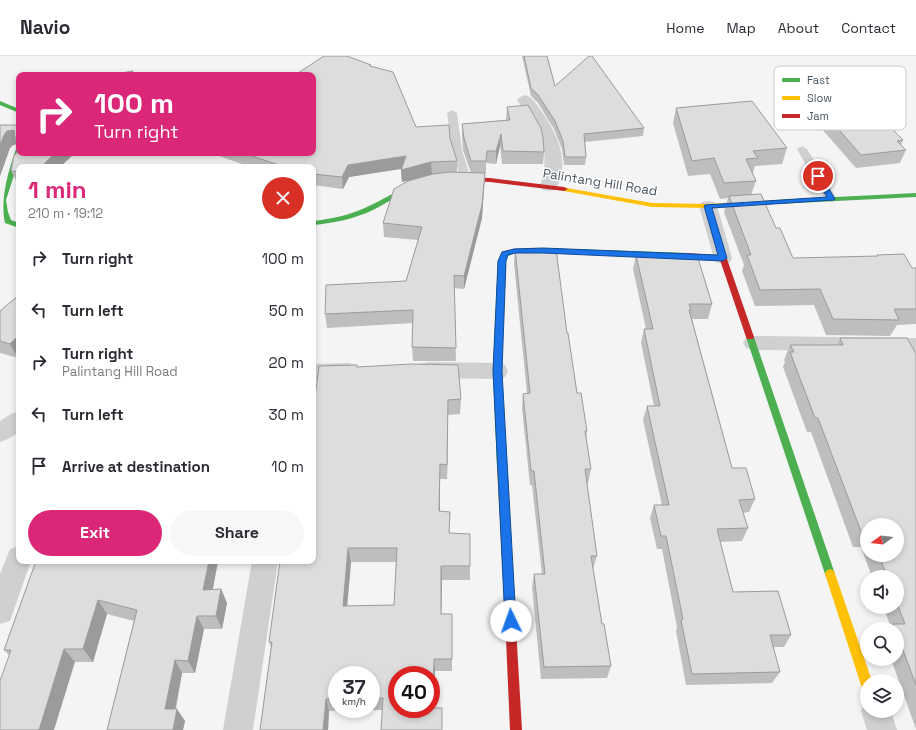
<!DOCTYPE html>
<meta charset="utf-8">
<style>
body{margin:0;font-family:"Space Grotesk",sans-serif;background:#f7f7f7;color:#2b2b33;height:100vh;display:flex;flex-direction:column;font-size:15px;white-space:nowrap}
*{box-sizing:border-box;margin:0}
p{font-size:13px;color:#7c7c81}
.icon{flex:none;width:22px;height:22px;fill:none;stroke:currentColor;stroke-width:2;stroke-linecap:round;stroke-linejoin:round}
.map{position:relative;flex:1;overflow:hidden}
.panel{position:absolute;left:16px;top:108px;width:300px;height:400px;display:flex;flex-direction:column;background:#fff;border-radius:8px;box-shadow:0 2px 6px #0003}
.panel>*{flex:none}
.hud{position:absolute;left:16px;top:16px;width:300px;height:84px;border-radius:8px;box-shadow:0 2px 6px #0003;background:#db2777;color:#fff;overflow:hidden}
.needle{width:26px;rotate:255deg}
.fabs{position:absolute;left:860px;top:462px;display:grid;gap:8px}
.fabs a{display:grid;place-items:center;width:44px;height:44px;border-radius:50%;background:#fff;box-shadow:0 2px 6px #0003;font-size:20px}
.speed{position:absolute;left:328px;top:610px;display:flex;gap:8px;font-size:20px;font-weight:700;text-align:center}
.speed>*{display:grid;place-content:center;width:52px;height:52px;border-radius:50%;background:#fff;box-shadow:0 2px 6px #0003;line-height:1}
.speed small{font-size:10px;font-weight:400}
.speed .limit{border:6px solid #d22;background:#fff;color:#111}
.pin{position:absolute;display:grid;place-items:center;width:34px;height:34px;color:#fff;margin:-17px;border:2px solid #fff;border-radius:50%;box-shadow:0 1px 4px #0007}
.me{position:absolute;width:44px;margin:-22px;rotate:357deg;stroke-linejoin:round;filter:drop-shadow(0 0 3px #0008)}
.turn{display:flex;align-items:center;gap:14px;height:84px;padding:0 12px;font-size:18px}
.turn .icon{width:52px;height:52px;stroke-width:2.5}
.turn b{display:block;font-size:28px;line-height:34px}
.round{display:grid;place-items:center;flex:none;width:42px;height:42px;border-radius:21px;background:#f7f7f7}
.summary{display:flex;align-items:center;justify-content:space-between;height:68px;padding:0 12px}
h1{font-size:24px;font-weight:600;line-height:30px;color:#db2777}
.button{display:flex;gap:8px;margin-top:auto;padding:8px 12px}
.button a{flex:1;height:46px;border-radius:24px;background:#db2777;color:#fff;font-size:16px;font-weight:600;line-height:46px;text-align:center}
.button a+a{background:#f7f7f7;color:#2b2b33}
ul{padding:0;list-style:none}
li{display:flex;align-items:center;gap:12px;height:52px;padding:0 12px}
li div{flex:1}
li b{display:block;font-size:15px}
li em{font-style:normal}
header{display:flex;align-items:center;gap:24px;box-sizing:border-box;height:56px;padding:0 20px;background:#fff;border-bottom:1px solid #e1e1e2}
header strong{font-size:19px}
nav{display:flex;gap:22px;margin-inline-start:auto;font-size:14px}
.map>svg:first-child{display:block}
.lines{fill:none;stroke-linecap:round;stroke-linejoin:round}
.lane{fill:#ced0d2;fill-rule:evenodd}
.street{fill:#ced0d2;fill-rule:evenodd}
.fast{fill:#4caf50;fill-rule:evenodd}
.slow{fill:#ffc107;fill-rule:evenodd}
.jam{fill:#c62828;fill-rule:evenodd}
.wall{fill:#bebebf;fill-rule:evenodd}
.shaded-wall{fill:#9b9b9b}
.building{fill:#ddddde;stroke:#9b9b9b;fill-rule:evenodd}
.route{fill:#1a73e8;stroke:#114b97}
.labels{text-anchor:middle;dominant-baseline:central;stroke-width:3;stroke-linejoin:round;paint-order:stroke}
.far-street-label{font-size:13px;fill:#4a5661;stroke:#fff}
.key{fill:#fff;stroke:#c9ccd0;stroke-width:1}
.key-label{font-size:11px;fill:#4a5661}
</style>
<header>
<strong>Navio</strong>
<nav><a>Home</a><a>Map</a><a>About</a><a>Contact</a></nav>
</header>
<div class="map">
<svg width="916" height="674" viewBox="0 0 916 674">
<rect width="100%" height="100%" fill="#f4f4f4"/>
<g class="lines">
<g class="lane">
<path d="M452,54l5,3 5,37 9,29 -5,3 -5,-3 -9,-29 -5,-37z"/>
<path d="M802,90l5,3 30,50 -2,2 -4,1 -6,-3 -28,-50z"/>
</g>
<g class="street">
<path d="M525,39c8,2 12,10 17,17 15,21 30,53 13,78l-6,1 -6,-1 -3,-4c12,-40 -1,-54 -23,-86l3,-3z"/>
<path d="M708,145l6,1 3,4 15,52 -2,4 -7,2 -7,-2 -2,-4 -15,-52 3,-4z"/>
<path d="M753,280l163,2v14l-163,-2 -7,-2 -3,-5 3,-5z"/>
<path d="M428,306l69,1 8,2 3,6 -3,6 -8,2 -69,-1 -8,-2 -3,-6 3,-6z"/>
<path d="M348,307l8,2 3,6 -3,6 -8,2 -35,1v-16z"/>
<path d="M19,355v21l-11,7 -8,3v-21l11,-7z"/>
<path d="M19,490v15h12l-21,60 -10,3v-50l10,-25z"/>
<path d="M252,505h26l-25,169h-30z"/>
<path d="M867,644v11h24l6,19h-30l-6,-19z"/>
</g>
<g class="fast">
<path d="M0,45l19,8v4l-19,-8z"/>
<path d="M19,91v6h2l-15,47 2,12 3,8 8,3v5l-14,-5c-5,-24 3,-51 11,-74z"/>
<path d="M420,126l2,1v2c-18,6 -33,17 -49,25 -19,9 -39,13 -60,15v-4c19,-2 37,-6 54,-14 18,-8 34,-20 53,-25z"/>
<path d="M916,137v4l-140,7 -4,-2 4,-2z"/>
<path d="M543,192l145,5 4,3 -4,3 -145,-7 -28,1 -7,3 -2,5 -5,110 6,96 -2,3 -3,1 -3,-1 -2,-3 -4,-96 5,-110 4,-9 12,-3z"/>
<path d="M750,278l4,3 81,237 -1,3 -4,2 -4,-2 -80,-240z"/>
</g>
<g class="slow">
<path d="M561,131l91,16 56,1 68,-4 4,2 -4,2 -68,4 -56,-1 -88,-16 -4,-2z"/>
<path d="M502,407l3,1 2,3 7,127 -1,4 -4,1 -4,-1 -1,-4 -7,-127 2,-3z"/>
<path d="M830,513l4,2 1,3 37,107h-5v10l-4,-2 -2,-4 -36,-111 1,-3z"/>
</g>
<g class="jam">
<path d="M456,121l34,1 74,9 4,2 -4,2 -74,-9 -36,-2 -2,-1z"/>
<path d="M688,197l38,3 28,81 -1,2h-6l-1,-2 -26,-77 -35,-2 -1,-2 1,-2z"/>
<path d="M509,533l4,1 1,4 8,136h-12l-6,-136 1,-4z"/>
</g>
</g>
<g class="wall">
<path d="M522,0h25l8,30 89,42 -1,8 -58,6 1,15 -1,8h-21l-2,-16 -8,-20 -16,-26 -7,-7z"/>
<path d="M371,10l45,61 34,11 7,23v11l14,1 -8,-23 -1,-14v-12l44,-4 1,-13 37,45 -1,12h-41l-2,-18 -4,18 -10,-1v10h-1l-3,45 -18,71 -10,-1 2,73h-43l-1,-14 1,-24 -86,5 -2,-14 81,-33 12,-41 -34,-3 -1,-14 49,-48 -30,7 -1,-13 -52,8 -6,12 -30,-4v-18h-62l-41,-14h103z"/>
<path d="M803,31l100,53 -2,5 5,5 -6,13 -44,5 -35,-40h-5l-18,-29z"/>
<path d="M676,52l111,40 -5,16 -27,2 -2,7h-1l4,8 -5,14 25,33 17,30 83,-1 1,-2 35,13h4v56l-19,1 -7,11 -64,-1 -12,-30 -59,1 -13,-35 2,-6 -20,-53 4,-14 -8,1 -10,-25 -22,2 -15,-53z"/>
<path d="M0,69h19v28h56l-15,14h-41v17h-1l-7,-13 8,-23 -2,-4 -4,1 -3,3 -10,28z"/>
<path d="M515,193l52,84 10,60 10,38 -1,7 5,31 -3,15h-1l10,72 -4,13 9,55 9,42 -4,12 -66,1 -9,-92 2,-13h8l-10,-89h-2l-8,-77 1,-14 4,-1 -13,-129z"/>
<path d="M636,199l46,3 30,46 -4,15h-16l40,149 23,31 -6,13 -6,1 5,15 -6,13 -22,1 13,50 58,43 -7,12h-11l7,25 -8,11 -86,2 -10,-54 1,-4 -15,-78h-5l-7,-31 4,-13h8l-19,-85 4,-14h7l-13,-63 3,-14h2l-13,-60z"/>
<path d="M19,239v62l-1,1 -18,-5v-42z"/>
<path d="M840,282l76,16v375l-25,-70h6v-30h-8l2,-2 -8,-20h14v-30h-25l-11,-30h-8l-42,-115h-4l-24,-65 2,-5 -1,-2 6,-15h47zM867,469l30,30h-30z"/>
<path d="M357,311l104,32 -1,15 -12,1 -1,64h-7v32l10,22 20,33v14h-28l-1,34 11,13v44h-17l-1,37 9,12 -61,-10 -53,1 -1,19h-68l11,-83 -2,-5 44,-81 2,-164zM351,506h46l-3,43 -47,1zM337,619h34v34h-34z"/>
<path d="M36,505h182l-5,28h8l6,14 -5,26h-18l-9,44h-13l-6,36 9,12 -2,9h-76l27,-109 -27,-7 -14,48h-18l-66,-7 -5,-5z"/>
</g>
<g class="shaded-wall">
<path d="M133,15l1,4h-5z"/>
<path d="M14,74l1,8 2,6 -4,1 -3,3 -10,28v-31l4,-10 3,-4z"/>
<path d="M501,78l-1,12 -4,18v-13z"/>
<path d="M55,97h20l-15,14h-19z"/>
<path d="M406,100v12l-57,9 -6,12 -1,-12 6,-12z"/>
<path d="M431,106l1,13 -30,7 -1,-12z"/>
<path d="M485,117l-1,13 -2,32 -18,71v-13z"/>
<path d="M19,279v22l-1,1 -8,-14z"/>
<path d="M448,344v15l-1,64v-14z"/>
<path d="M440,408v62l-1,-15z"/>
<path d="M348,492l3,14 -5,57 -3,-13z"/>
<path d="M209,505h9l-8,42 -7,-13z"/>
<path d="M441,510l1,14 -1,47z"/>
<path d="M221,533l6,14 -5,26 -6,-13z"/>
<path d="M98,544l9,14 -14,48 -10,-13z"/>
<path d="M197,560l7,13 -9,44 -7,-12z"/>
<path d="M64,593l11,13 -21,68h-15z"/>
<path d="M434,603l1,12 -1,48 -1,-11z"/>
<path d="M175,604l7,13 -9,48 -8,-12z"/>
<path d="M326,643l3,12 -1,19h-5z"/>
<path d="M177,653l8,12 -2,9h-10z"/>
</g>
<g class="building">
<path d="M324,0h23l24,9 -1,1 23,6 23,55 33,-2 1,13 7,23 -26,1 -30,8 5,-14 -58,9 -6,12 -29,-3v-7h-28l-42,-14h70v-78h-18z"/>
<path d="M524,0h23l8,30 34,-30h3l52,72 -60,6 2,23h-21l-2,-16 -8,-20 -17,-26 -7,-7z"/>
<path d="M133,15l-4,4h-20z"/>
<path d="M845,30l4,5h6l48,49 -6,1 9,9 -45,5 -35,-40 -6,1 -17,-29z"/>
<path d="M752,45l35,47 -34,3 5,7 -12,1 10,22 -32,2 -10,-25 -22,3 -16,-53z"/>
<path d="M528,49l13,23 2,10 1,14 -41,-1 -2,-17 -5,17h-9l-1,10h-15l-7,-23 -2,-14 48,-4 -3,-13z"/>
<path d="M0,69h19v13h-4l-1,-8 -7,1 -3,4 -4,10z"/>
<path d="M19,91v6h36l-14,14h-22v5l-8,-1 3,-16 2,-1z"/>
<path d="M83,109l13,2h-15z"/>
<path d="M449,116l36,1 -3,32 -18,71 -10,-1 2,73 -44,-1 1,-37 -88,4 1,-29 80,-4 16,-54 -39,-4 11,-34 14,-8 25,-7z"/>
<path d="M761,138l15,34h4l13,30 85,-2 -1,-1 27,-1 8,14h4v41h-22l5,11 -66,-1 -13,-30 -60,1 -13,-35h4l-22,-59z"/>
<path d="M515,193h41l11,84h1l9,60h4l6,38h-2l6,38h-6l12,87h-6l11,68h2l7,42 -67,1 -10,-93h11l-11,-103h-3l-8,-77 7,-1z"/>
<path d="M681,198l1,4h16l14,46h-23l2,6h-2l43,158h14l9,31 -16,1 9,28 -31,1 16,63 45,-1 13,44h-21l10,37 -88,2 -11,-54 2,-1 -17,-83h-5l-7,-31h15l-22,-99h13l-16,-77h9l-17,-74z"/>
<path d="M19,239v40l-9,9 -10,-3v-30z"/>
<path d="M840,282h67l9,16v331l-19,-51v-5h-2l-2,-5h12l-8,-21v-26h-10l-8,-22h18v-30h-30v9h-5l-44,-116h-3l-25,-66h4l-4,-7h53z"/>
<path d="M411,308l47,1 3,34 -13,1 -1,65 -7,-1 -1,47 11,1 -1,21 21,1v32h-29v48h11v45h-18l-1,49h9v22h-61l2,-32 -12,1v-24h-34v24h-11l-3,31h-63l12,-88h-3l11,-81h33v-164h2l4,-31 38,-1v2zM348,492h49l-3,57 -51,1zM397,619h34v34h-34z"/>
<path d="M36,505h173l-6,29 18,-1 -5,27h-19l-9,45 -13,-1 -10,49h12l-4,21h-66l30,-120 -39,-10 -15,49h-19l-25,81h-39v-49l11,-31h-7z"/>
</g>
<path class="route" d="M815,118h5l15,25 -1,1 -122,8 15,50 -4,3 -180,-8h-28l-7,2 -2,6 -4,110 14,250 -1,4 -4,1 -4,-1 -2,-4 -12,-250 5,-110 4,-9 12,-3 29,-1 175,7 -14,-49 1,-1 122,-8 -13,-21z"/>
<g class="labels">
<g class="far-street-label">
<text transform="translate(600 126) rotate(9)">Palintang Hill Road</text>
</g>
</g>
<rect x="774" y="10" width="132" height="64" rx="6" class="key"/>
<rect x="782" y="22" width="18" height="4" fill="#4caf50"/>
<rect x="782" y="40" width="18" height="4" fill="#ffc107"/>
<rect x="782" y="58" width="18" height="4" fill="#c62828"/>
<g class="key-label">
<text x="807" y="28">Fast</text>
<text x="807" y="46">Slow</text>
<text x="807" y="64">Jam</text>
</g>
</svg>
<div class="fabs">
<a><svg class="needle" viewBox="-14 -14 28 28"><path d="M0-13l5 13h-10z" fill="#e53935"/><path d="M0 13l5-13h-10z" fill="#7c7c81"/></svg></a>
<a><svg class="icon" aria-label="sound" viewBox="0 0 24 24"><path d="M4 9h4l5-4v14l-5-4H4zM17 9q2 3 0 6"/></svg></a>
<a><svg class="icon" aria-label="search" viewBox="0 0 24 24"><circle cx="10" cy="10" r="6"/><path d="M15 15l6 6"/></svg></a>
<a><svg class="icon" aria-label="layers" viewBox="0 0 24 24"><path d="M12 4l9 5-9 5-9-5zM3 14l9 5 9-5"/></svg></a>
</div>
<div class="speed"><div>37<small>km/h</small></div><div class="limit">40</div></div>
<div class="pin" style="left:818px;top:120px;background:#d93025"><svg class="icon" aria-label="arrive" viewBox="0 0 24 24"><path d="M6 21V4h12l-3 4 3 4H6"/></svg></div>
<svg class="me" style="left:511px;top:565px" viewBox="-20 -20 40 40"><circle r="19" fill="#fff"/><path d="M0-13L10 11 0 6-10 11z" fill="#1a73e8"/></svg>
<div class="hud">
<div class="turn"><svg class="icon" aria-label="right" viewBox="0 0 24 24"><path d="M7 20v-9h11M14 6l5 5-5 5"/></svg><div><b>100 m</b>Turn right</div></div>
</div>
<section class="panel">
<div class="summary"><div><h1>1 min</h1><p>210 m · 19:12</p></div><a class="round" style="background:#d93025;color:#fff"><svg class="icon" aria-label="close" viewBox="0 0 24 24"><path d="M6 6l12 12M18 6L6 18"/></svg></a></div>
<ul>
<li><svg class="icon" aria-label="right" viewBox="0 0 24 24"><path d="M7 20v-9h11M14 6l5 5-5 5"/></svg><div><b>Turn right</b></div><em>100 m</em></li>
<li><svg class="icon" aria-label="left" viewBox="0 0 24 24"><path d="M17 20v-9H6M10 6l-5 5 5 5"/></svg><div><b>Turn left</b></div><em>50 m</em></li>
<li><svg class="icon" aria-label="right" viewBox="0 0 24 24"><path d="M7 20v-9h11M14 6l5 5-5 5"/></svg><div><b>Turn right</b><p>Palintang Hill Road</p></div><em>20 m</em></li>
<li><svg class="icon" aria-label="left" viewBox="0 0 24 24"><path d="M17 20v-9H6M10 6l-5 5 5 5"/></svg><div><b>Turn left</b></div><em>30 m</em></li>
<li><svg class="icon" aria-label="arrive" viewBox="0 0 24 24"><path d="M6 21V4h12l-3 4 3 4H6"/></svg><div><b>Arrive at destination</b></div><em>10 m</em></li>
</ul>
<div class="button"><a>Exit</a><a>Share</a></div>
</section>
</div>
